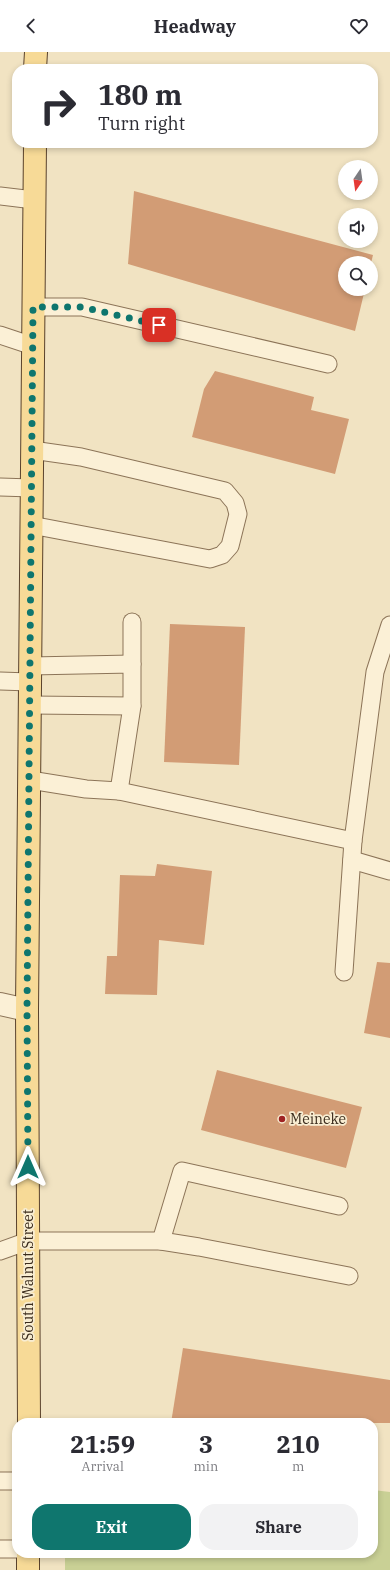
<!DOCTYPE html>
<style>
body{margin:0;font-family:"IBM Plex Serif",serif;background:#f2f2f3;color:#2b2b33;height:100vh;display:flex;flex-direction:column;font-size:15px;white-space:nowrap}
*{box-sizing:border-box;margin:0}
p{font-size:13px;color:#7c7c81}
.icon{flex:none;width:22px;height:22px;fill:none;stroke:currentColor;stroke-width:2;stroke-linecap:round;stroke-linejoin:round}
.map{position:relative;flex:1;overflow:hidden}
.details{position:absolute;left:12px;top:1366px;width:366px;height:140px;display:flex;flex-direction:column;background:#fff;border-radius:16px;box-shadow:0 2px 6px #0003}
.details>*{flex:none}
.hud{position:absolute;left:12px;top:12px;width:366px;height:84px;border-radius:16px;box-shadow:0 2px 6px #0003;background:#fff;color:#2b2b33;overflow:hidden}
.needle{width:26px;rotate:193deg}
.buttons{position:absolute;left:338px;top:108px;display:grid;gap:8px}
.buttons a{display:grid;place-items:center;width:40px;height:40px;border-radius:50%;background:#fff;box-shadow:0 2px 6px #0003;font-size:20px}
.pin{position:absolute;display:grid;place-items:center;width:34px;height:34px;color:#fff;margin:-17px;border-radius:8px;box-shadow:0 2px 6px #0006}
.me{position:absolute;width:44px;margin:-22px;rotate:0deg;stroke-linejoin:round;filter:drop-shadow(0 0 3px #0008)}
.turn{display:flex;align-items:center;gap:14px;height:84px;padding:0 20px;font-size:18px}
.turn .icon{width:52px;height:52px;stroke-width:2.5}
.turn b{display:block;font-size:28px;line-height:34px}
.eta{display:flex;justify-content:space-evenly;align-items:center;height:68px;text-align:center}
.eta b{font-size:24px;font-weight:700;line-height:28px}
.cta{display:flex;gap:8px;margin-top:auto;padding:8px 20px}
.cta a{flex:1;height:46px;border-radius:16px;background:#0f766e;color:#fff;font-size:16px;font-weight:700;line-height:46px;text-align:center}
.cta a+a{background:#f2f2f3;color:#2b2b33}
header{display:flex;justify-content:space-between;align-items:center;height:52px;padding:0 20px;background:#fff;font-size:18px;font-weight:700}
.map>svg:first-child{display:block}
.green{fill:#c9d095}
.building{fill:#d29c75}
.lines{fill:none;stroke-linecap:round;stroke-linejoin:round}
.service-casing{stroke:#8c7458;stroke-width:19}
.minor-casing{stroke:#8c7458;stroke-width:24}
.primary-casing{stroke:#5a422c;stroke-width:24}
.service{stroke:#fbf0d6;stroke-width:17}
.minor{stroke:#fbf0d6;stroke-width:22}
.primary{stroke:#f7da97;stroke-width:22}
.route{stroke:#0f766e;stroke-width:7;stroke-dasharray:0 12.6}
.poi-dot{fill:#9f2323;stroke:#f8edd2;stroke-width:1.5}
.labels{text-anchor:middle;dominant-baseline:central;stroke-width:3.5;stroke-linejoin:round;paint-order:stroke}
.poi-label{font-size:14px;fill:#3b2c1d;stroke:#f8edd2;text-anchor:start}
.street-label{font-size:14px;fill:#3b2c1d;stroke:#f8edd2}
</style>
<header><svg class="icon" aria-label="back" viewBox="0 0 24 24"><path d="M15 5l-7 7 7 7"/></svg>Headway<svg class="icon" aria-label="heart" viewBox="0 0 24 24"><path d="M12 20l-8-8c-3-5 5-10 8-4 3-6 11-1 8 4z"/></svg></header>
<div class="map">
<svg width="390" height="1518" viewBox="0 0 390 1518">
<rect width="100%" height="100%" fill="#f1e3c2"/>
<path class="green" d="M373,1438l17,2v78h-325v-17h308z"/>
<g class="building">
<path d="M134,139l239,64 -2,8h-26v26h20l-10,42 -227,-67z"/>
<path d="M215,319l99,26 -3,13 38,9 -14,55 -143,-37 12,-48z"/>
<path d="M170,572l75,3 -6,138 -75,-3z"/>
<path d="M157,812l55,7 -8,74 -45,-5 -2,55 -52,-1 2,-38h10l3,-81 35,1z"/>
<path d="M377,910l13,1v75l-26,-5z"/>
<path d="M217,1018l145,37 -16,61 -145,-38z"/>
<path d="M183,1296l207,32v43h-219z"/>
</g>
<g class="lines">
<defs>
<g id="service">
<path d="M0,144l34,4"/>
<path d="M33,255h49l246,57"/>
<path d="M0,283l33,11"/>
<path d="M0,435l32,1"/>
<path d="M31,473l179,34 12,-4 8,-9 8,-32 -3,-11 -10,-12 -144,-34 -49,-7"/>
<path d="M132,570v42"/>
<path d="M30,614l102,-2v42l-13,85"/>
<path d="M0,629l30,1"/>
<path d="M30,653l102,1"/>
<path d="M30,728l56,9 33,2 234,50 -9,131"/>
<path d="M353,789l22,-169 15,-47"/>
<path d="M352,808l38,11"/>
<path d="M161,1189l21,-70 157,35"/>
<path d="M0,1199l28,-10h133l38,6 150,29"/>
<path d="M0,1429h17"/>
<path d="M0,1497h17"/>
</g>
<path id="minor" d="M0,952l27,6"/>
<g id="primary">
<path d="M35,17l1,-17"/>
<path d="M29,1371l-2,-413 8,-867"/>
<path d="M28,1501v17"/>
</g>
</defs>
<use href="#service" class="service-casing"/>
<use href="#minor" class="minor-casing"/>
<use href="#primary" class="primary-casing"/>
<use href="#service" class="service"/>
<use href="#minor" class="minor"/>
<use href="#primary" class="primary"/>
</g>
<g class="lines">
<path class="route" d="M28,1115l-1,-157 6,-703h49l77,18"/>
</g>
<circle class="poi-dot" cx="282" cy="1067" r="4"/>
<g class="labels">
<g class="poi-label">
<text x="290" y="1067">Meineke</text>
</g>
<g class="street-label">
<text transform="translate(28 1223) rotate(-90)">South Walnut Street</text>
</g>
</g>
</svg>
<div class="buttons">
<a><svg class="needle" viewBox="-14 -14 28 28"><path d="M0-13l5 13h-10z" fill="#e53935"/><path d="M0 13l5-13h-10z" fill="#7c7c81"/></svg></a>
<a><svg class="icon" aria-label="sound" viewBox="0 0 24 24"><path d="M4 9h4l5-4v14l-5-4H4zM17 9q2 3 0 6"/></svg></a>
<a><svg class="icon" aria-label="search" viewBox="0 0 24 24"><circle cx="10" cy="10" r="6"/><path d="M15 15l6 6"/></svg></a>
</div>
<div class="pin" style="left:159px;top:273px;background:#d93025"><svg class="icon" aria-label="arrive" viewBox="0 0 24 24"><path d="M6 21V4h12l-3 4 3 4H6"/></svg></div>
<svg class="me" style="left:28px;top:1115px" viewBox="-20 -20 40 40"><path d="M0-17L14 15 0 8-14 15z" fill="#0f766e" stroke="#fff" stroke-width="4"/></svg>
<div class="hud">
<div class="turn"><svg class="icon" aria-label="right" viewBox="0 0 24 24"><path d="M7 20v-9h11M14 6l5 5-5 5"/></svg><div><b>180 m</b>Turn right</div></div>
</div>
<section class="details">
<div class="eta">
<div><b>21:59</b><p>Arrival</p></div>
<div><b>3</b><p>min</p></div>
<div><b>210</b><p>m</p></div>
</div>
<div class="cta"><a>Exit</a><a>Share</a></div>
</section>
</div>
